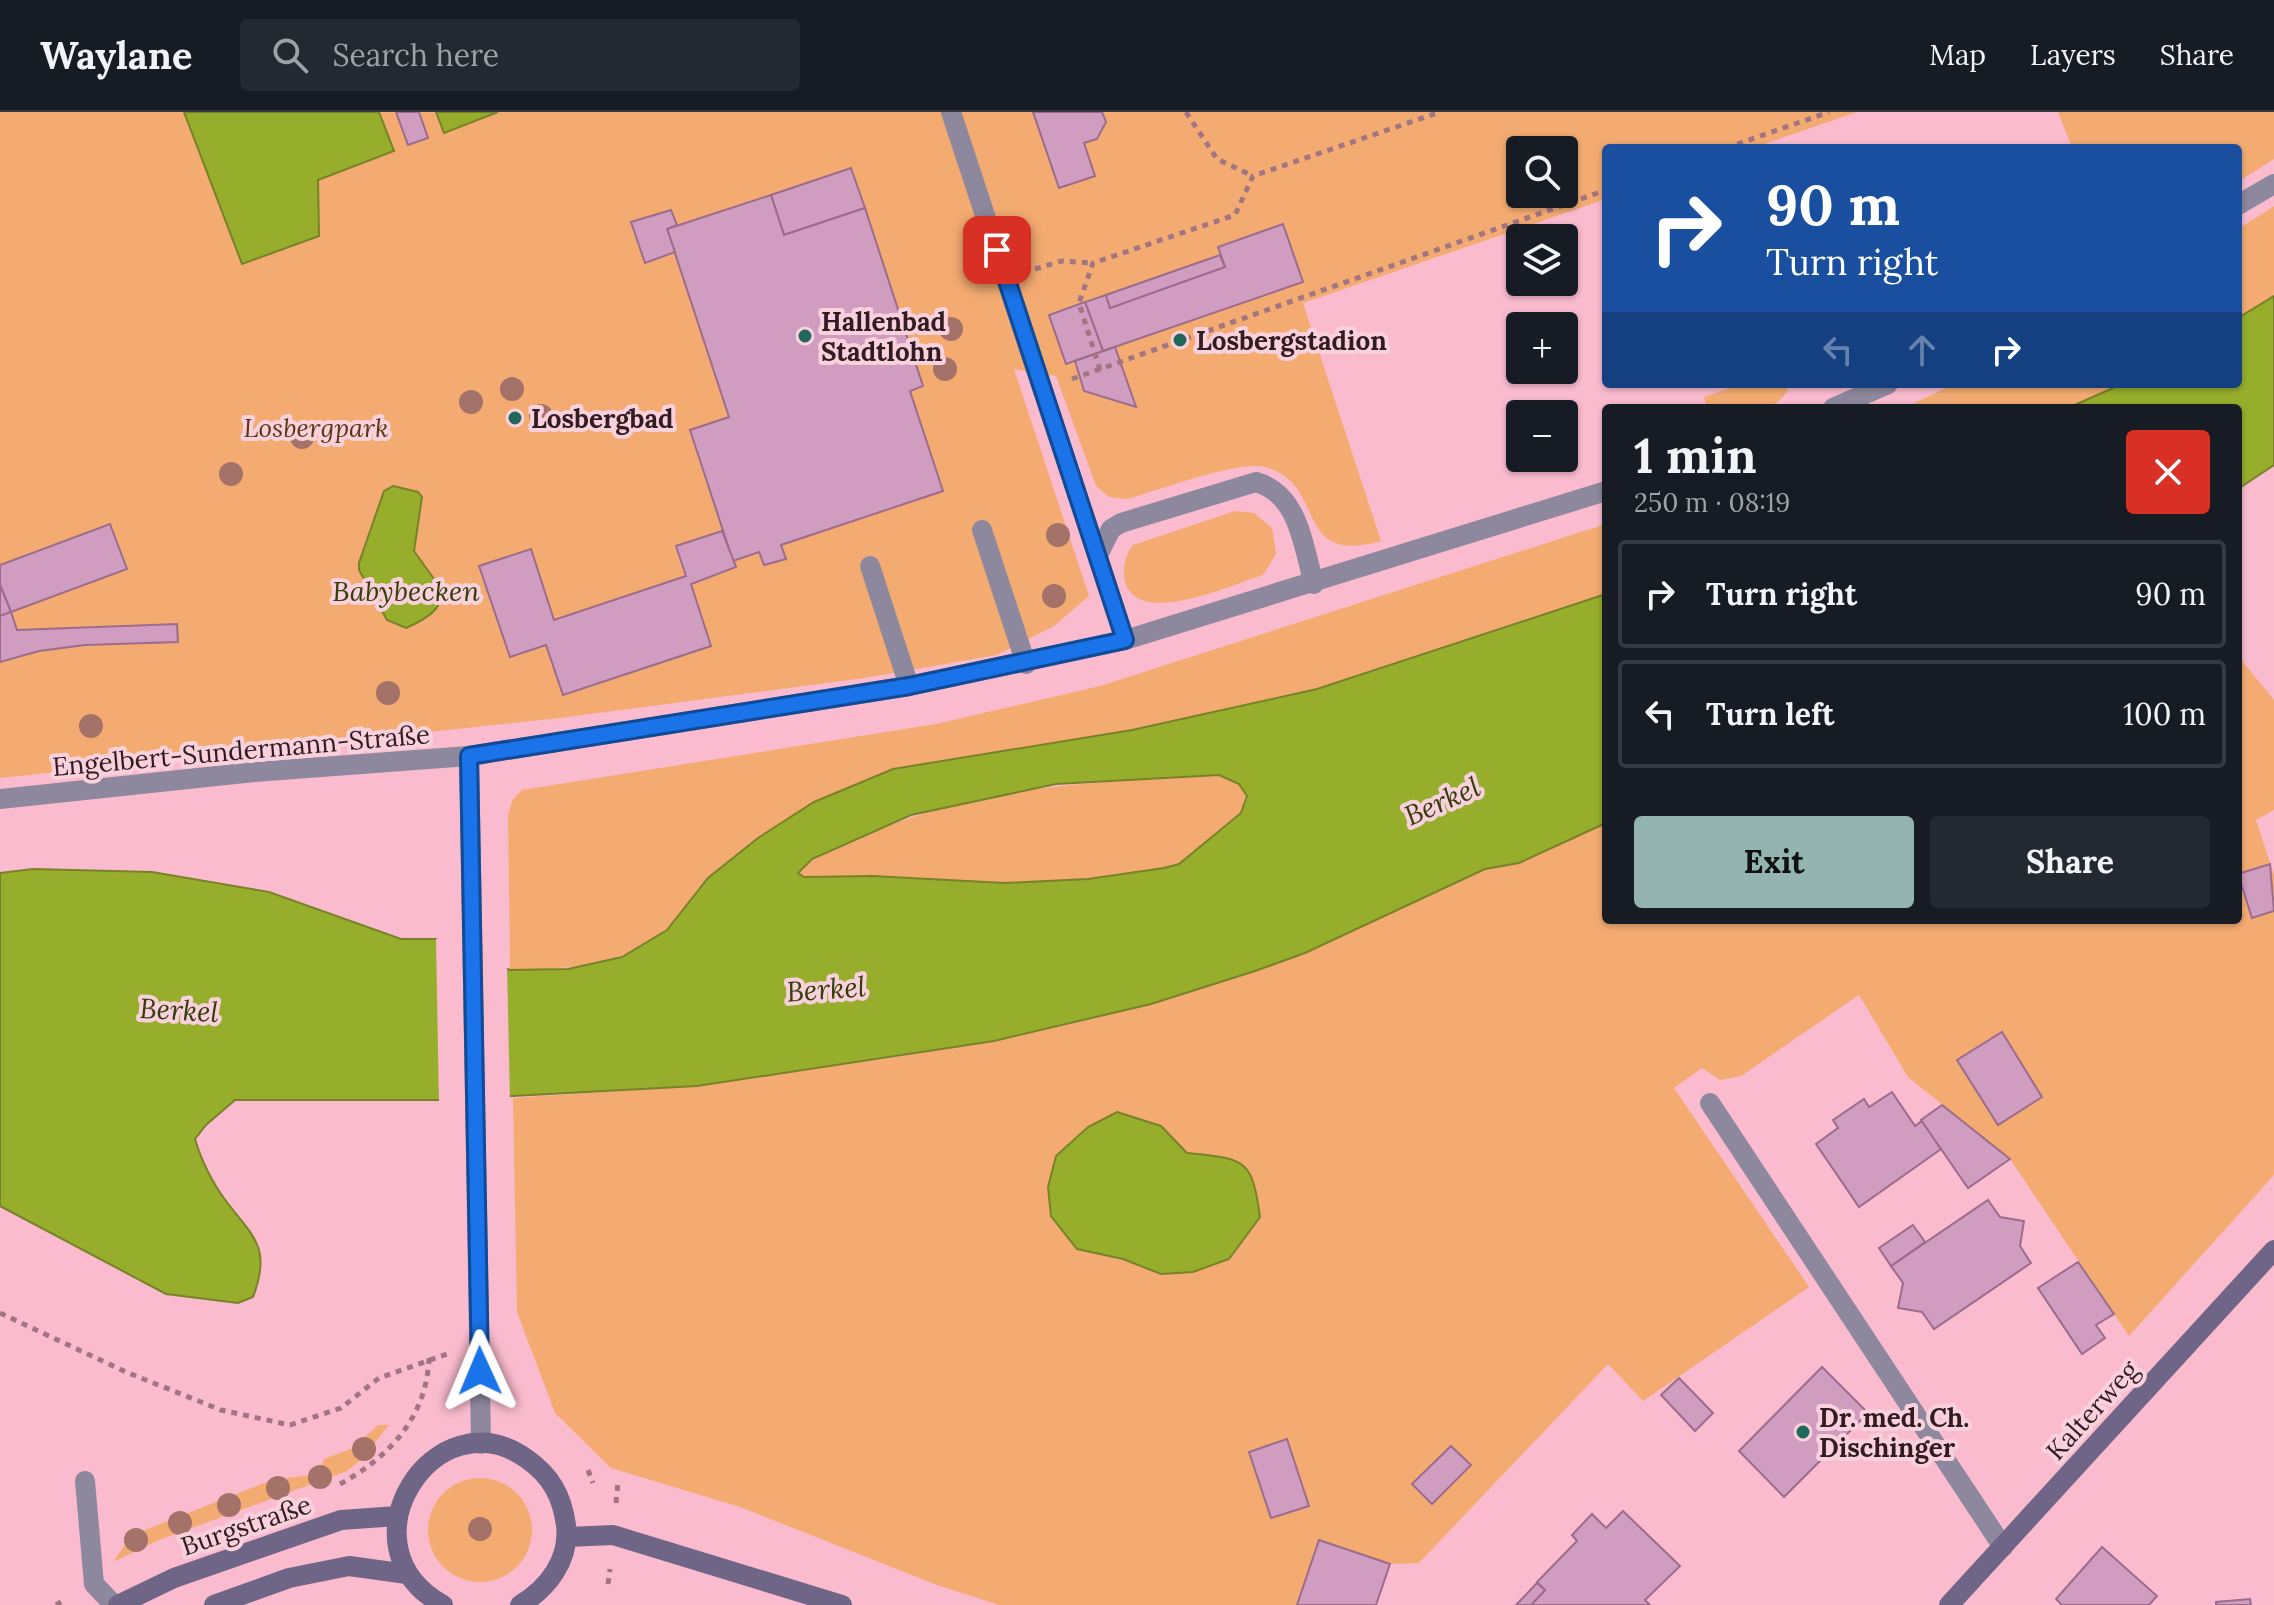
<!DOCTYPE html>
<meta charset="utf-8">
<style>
body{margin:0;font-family:Lora,serif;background:#242831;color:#f1f3f6;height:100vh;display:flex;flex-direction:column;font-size:30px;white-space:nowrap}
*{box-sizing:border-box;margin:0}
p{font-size:26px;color:#9ea1a6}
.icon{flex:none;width:44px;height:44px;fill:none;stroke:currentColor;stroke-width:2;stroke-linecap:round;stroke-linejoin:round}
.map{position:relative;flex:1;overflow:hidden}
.drawer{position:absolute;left:1602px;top:292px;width:640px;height:520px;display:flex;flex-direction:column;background:#171b24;border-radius:8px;box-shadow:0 2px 6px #0004}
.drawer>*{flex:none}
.banner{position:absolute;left:1602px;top:32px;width:640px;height:244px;border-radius:8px;box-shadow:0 2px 6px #0004;background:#1a4fa0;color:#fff;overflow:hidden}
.buttons{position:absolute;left:1506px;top:24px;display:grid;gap:16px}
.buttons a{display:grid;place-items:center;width:72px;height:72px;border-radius:8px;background:#171b24;box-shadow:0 2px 6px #0004;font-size:40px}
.pin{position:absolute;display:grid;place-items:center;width:68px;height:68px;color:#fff;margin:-34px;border-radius:16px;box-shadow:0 4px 12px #0006}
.me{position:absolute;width:88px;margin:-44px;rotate:359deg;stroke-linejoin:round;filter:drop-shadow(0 0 6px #0008)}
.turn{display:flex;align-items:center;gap:28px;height:168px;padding:0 32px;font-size:36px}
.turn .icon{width:104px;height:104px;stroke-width:2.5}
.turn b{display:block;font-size:56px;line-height:68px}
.lanes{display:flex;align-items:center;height:76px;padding:0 32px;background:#0003;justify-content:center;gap:40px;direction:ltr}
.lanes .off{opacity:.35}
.round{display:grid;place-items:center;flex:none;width:84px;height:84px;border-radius:8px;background:#242831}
.summary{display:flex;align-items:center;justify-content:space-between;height:136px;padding:0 32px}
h1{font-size:48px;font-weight:700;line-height:60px}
.cta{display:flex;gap:16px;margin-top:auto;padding:16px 32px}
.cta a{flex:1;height:92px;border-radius:8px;background:#93b4b0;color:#111;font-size:32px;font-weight:700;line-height:92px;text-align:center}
.cta a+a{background:#242831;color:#f1f3f6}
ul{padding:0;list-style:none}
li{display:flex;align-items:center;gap:24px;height:108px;margin:0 16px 12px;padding:0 16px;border:4px solid #363941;border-radius:8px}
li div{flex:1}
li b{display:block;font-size:30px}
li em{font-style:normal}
header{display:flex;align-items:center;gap:48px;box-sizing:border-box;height:112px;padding:0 40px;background:#171b24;border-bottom:2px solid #363941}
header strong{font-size:38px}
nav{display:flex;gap:44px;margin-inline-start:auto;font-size:28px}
.search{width:560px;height:72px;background:#242831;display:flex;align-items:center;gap:20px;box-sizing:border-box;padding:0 28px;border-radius:8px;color:#9ea1a6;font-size:30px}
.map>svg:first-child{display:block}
.green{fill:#f3ab71;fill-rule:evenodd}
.water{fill:#97ae2c;stroke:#798229;stroke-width:2;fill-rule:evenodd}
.pier{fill:#fabbce}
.building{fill:#d09cbf;stroke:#9c6c8d;stroke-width:2}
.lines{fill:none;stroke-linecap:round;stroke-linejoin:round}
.path{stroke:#a37583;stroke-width:5;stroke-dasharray:6 6;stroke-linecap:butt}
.lane{stroke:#8e889e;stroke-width:20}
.street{stroke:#8e889e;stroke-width:20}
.secondary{stroke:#6f6586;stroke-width:20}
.tree{fill:#a47268}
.route-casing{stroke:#114b97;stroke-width:20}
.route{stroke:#1a73e8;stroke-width:14}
.poi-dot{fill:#21685b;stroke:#f8d1dc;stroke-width:3}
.labels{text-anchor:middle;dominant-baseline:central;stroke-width:8;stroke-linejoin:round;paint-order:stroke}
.poi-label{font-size:26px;font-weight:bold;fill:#321b22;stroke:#f8d1dc;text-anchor:start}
.park-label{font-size:26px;font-style:italic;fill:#5d3715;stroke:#f8d1dc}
.street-label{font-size:26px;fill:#321b22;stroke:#f8d1dc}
.water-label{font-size:28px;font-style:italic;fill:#353e0b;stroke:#f8d1dc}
</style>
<header>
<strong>Waylane</strong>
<div class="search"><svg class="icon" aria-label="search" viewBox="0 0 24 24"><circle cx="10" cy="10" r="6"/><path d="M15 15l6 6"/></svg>Search here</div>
<nav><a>Map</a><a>Layers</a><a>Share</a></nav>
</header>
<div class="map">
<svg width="2274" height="1493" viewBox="0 0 2274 1493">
<rect width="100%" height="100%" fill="#fabbce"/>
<g class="green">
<path d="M0,0h1857l-104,36h-147v51l-303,104 78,238c-90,25 -52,-57 -116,-74 -27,-7 -108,24 -138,32l-18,-2 -13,-11 -40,-110 -42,-7 75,227 -35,30 -57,29 -133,23 -304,40 -560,60zM1520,38h44v44h-44z"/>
<path d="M2058,0h216v47l-36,23v-34h-166z"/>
<path d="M2274,94v90l-36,22v-89z"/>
<path d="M1741,272h45l2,5c-13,29 -54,19 -81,19l-3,-11z"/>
<path d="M1954,272h168l-54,24h-164z"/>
<path d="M1235,399l19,2 18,15 4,26 -13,21c-30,9 -126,54 -138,6 -3,-12 0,-26 8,-36z"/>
<path d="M1606,412v70l-289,95 -503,113c-36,23 -74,46 -104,76 -16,15 -26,38 -43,52 -43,37 -103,39 -157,40l-2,-155 4,-14 10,-11 414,-66 164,-38z"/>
<path d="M2238,544l36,44v110l-18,10 18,55v300l-145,161 -119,-177 -102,-82 -49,-82 -118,81 -21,4 -18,-12 -28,20 135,199 -166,114 -35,-37 -189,199 -29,1 -71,-23 -22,64h-298l-62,-20 -197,-78 -129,-39 -56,-55 -38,-101 -4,-214 184,-12 201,-29 165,-31 88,-22 154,-51 180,-84 34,-6 87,-40v97h632z"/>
<path d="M1219,663l20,9 8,12 -6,17 -62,51 -15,4 -76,11 -83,4 -133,-7 -69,1 -5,-5c18,-17 41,-25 63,-35 117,-52 233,-55 358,-62z"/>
<path d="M378,1313h11l-27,34 -15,12 -188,69 -46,22 17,-25 10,-5 132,-52 47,-6 5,-15 29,-11z"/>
<circle cx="480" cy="1418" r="52"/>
</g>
<g class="water">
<path d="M184,0h195l15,39 -76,29 1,56 -77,28z"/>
<path d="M436,0h62l-54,21z"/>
<path d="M2274,184v169l-36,24v-81h-170l54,-24h116v-66z"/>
<path d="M393,374l25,6 4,5 -8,54 28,39c2,20 -20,31 -36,38l-19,-8 -28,-50v-7l25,-72z"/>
<path d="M1606,482v229l-87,40 -34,6 -180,84 -50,18 -104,33 -157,37 -297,45 -256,14h-206l-29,25 -11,14c6,21 18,45 31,62 27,36 46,46 27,96l-15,6 -72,-9 -166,-88v-333l33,-4 119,3 117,20 132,47h35l74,31 58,-1 54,-12 45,-27 41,-52 50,-40 56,-36 79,-33 239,-39 185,-41zM1219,663l20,9 8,12 -6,17 -62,51 -15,4 -76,11 -83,4 -133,-7 -68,1 -6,-4 14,-14 99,-44 145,-31z"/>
<path d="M1117,1000l44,14 26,27c57,6 65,4 73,64l-31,42 -36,13 -32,2 -38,-15 -46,-10 -26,-33 -3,-29 8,-31 32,-29z"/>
</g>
<path class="pier" d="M436,827h10l61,26 3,137 -71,2z"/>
<g class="building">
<path d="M396,0h23l9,26 -20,7z"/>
<path d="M1033,0h69l4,10 -9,17 -13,4 11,33 -36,12z"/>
<path d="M851,56l14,40 -81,27 -13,-40z"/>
<path d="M771,83l13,40 81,-27 58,178 -13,5 33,100 -162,54 5,14 -22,6 -5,-13 -26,9 -43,-131 39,-13 -62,-188z"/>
<path d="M671,98l6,15 -10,4 8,23 -30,11 -14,-41z"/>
<path d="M1283,112l20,58 -200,69 -18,-49 21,-7 4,13 115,-41 -7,-20z"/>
<path d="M1220,143l5,12 -115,41 -4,-13z"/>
<path d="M1085,190l18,49 -37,13 -17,-49z"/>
<path d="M1115,235l21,60 -52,-16 -9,-30z"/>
<path d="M110,412l17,45 -116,43 -11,-27v-20z"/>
<path d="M722,419l14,36 -45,17 20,62 -148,49 -17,-50 -36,12 -31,-91 52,-17 23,71 132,-44 -10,-30z"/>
<path d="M0,473l11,27 -11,4z"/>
<path d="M11,500l6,18 160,-6 1,18 -93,3 -46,6 -39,11v-46z"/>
<path d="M2270,752l4,47 -22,7 -14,-44z"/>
<path d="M2002,920l40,65 -44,28 -41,-65z"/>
<path d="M1892,980l23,34 7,-5 19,28 -82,58 -43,-63 22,-16 -5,-8 31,-21 5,8z"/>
<path d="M1942,993l68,54 -42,29 -47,-68z"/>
<path d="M1988,1088l12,17 24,4 -4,25 11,17 -97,66 -12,-17 -24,-4 5,-25 -12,-17z"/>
<path d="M1913,1113l12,17 -34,24 -12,-18z"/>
<path d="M2078,1150l36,52 -18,11 9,13 -23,16 -44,-66z"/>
<path d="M1822,1255l46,46 -84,84 -45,-46z"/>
<path d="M1679,1266l34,35 -18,18 -34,-36z"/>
<path d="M1287,1327l22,67 -38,12 -22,-66z"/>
<path d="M1451,1334l20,19 -39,39 -20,-20z"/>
<path d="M1623,1399l57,55 -35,34 5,5h-119l14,-15 -8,-8 40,-41 -5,-6 20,-21 14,14z"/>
<path d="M1319,1428l71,24 -14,41h-79z"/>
<path d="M2102,1435l55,49 -8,9h-87l-6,-6z"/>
<path d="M1537,1471l8,7 -14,15h-15z"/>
<path d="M2250,1487l1,6h-35v-3z"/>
</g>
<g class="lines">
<g class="path">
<path d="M1186,0l31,47 36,17"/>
<path d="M1726,36l103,-36"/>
<path d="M1035,157l27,-8 31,2"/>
<path d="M1100,258l-21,-67 14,-40 142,-48 18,-39 187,-64"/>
<path d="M1072,267l534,-189"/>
<path d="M0,1201l126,59 95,38 69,15 51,-17 38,-30 68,-24"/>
<path d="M588,1358l5,13"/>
<path d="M340,1372c50,-27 87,-68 89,-126"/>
<path d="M616,1391l2,-21"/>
<path d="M608,1472l2,-15"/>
<path d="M56,1493l10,-6"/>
</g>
<g class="lane">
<path d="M982,418l44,134"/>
<path d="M1098,443l13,-26 10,-6 135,-41c43,12 47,64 58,102"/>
<path d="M870,454l39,120"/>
<path d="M1710,991l293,444"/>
<path d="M85,1369l9,103 20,21"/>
</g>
<g class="street">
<path d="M951,0l174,528"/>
<path d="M2238,93l36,-21"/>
<path d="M1833,296l55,-24"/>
<path d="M469,644l12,688"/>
<path d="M0,687l254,-27 215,-16 440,-70 216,-46 481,-149"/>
</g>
<g class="secondary">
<path d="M567,1425l46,-2 229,70"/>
<path d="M118,1493l56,-27 167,-58 56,-4"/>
<path d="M214,1493l75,-27 60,-12 58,8"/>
<path d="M443,1493c-107,-59 -7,-212 84,-146 24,17 35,37 39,66 4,35 -18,63 -46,80"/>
<path d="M1949,1493l325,-355"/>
</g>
</g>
<g class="tree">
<circle cx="951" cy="217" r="12"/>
<circle cx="945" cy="257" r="12"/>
<circle cx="512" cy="277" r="12"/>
<circle cx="471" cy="290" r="12"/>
<circle cx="541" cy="304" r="12"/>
<circle cx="302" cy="325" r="12"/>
<circle cx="231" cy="362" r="12"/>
<circle cx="1058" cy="423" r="12"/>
<circle cx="1054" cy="484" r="12"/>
<circle cx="388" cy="581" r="12"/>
<circle cx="91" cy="614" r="12"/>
<circle cx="364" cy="1337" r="12"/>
<circle cx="320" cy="1365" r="12"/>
<circle cx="278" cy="1376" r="12"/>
<circle cx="229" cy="1393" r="12"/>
<circle cx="180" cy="1411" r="12"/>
<circle cx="480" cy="1417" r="12"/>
<circle cx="136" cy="1428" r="12"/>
</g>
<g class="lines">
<defs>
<path id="route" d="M480,1259l-11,-615 440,-70 216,-46 -128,-390"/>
</defs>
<use href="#route" class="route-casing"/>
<use href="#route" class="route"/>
</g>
<g class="poi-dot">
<circle cx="805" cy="224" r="8"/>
<circle cx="1180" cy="228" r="8"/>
<circle cx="515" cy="306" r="8"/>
<circle cx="1803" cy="1320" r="8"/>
</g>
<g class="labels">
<g class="poi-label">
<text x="821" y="209">Hallenbad<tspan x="821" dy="30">Stadtlohn</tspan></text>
<text x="1196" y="228">Losbergstadion</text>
<text x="531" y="306">Losbergbad</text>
<text x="1819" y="1305">Dr. med. Ch.<tspan x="1819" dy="30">Dischinger</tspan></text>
</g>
<g class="park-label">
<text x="316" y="315">Losbergpark</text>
</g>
<g class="street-label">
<text transform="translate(241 638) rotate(-5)">Engelbert-Sundermann-Straße</text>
<text transform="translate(2092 1298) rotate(-48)">Kalterweg</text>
<text transform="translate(246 1413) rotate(-19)">Burgstraße</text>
</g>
<g class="water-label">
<text x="406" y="479">Babybecken</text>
<text transform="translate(1442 689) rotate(-24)">Berkel</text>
<text transform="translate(826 877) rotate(-4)">Berkel</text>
<text transform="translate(179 898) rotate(3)">Berkel</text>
</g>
</g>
</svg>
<div class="buttons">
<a><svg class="icon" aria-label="search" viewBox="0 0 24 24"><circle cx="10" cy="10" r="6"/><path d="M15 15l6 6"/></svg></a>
<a><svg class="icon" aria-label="layers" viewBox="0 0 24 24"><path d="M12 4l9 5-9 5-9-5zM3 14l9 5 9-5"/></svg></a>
<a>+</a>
<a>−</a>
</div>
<div class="pin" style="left:997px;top:138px;background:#d93025"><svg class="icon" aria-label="arrive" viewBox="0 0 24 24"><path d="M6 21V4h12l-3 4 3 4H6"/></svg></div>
<svg class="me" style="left:480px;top:1259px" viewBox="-20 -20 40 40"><path d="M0-17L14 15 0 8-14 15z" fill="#1a73e8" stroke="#fff" stroke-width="4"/></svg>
<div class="banner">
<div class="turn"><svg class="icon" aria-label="right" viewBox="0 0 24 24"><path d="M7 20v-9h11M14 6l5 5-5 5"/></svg><div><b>90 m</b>Turn right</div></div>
<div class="lanes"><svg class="icon off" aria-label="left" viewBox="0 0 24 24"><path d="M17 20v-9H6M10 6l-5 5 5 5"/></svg><svg class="icon off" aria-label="ahead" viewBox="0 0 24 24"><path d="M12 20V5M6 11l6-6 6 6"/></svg><svg class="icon" aria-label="right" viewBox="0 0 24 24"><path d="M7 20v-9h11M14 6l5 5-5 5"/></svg></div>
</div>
<section class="drawer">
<div class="summary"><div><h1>1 min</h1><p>250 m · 08:19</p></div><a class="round" style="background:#d93025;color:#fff"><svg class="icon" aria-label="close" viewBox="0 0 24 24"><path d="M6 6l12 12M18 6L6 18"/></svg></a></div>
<ul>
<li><svg class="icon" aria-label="right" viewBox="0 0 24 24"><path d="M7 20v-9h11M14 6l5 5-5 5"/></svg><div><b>Turn right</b></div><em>90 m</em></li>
<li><svg class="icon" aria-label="left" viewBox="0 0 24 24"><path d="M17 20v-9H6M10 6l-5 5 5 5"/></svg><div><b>Turn left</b></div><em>100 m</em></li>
</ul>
<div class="cta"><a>Exit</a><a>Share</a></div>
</section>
</div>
